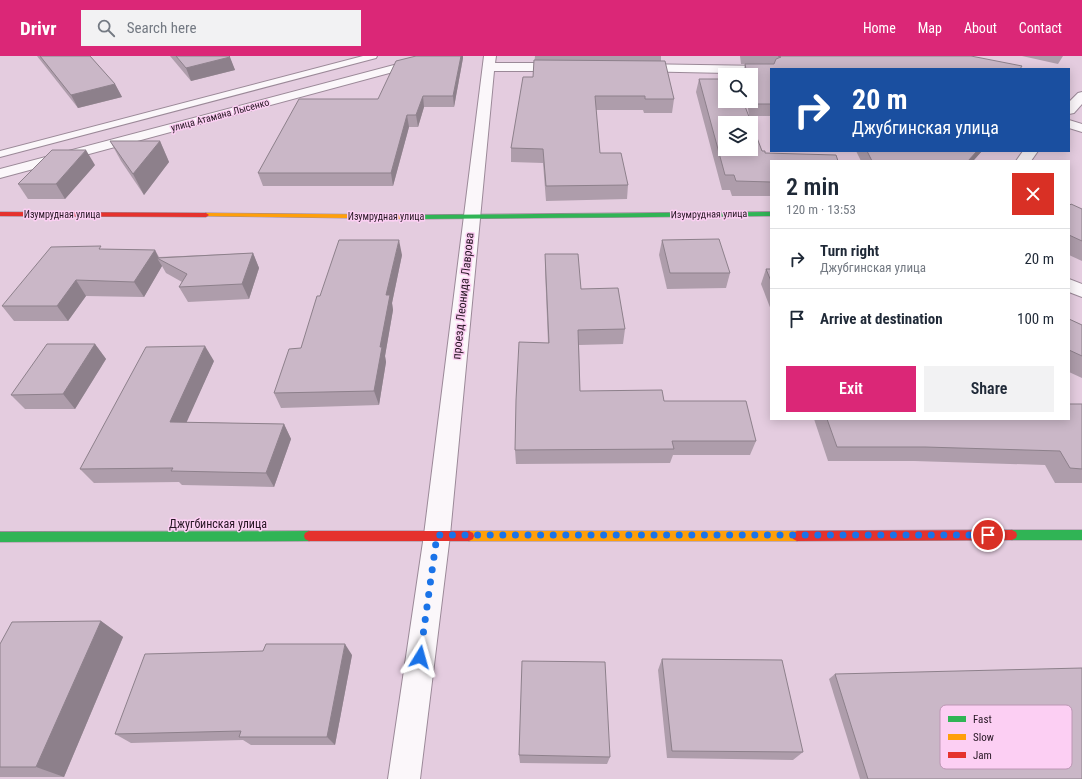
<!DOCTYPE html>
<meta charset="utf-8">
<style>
body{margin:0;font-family:"Roboto Condensed",sans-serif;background:#f2f2f3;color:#1f2937;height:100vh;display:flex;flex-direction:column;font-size:15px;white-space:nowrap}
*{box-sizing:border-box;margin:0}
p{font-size:13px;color:#747a83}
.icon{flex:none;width:22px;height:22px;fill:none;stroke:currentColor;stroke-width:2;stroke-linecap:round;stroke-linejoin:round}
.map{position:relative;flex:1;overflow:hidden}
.side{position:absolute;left:770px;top:104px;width:300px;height:260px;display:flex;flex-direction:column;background:#fff;border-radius:0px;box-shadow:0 2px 10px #0003}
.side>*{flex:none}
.banner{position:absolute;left:770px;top:12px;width:300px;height:84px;border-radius:0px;box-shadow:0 2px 10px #0003;background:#1a4fa0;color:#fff;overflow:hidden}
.buttons{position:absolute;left:718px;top:12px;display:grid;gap:8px}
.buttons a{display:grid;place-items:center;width:40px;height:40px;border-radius:0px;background:#fff;box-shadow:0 2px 10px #0003;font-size:20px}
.pin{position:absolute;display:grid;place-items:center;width:34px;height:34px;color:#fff;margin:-17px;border:2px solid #fff;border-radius:50%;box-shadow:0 1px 4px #0007}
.me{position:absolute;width:44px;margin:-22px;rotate:8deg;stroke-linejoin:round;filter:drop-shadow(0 0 3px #0008)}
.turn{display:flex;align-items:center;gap:14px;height:84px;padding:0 16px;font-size:18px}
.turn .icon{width:52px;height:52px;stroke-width:2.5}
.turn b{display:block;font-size:28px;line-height:34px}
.round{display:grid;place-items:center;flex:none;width:42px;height:42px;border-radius:0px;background:#f2f2f3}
.headline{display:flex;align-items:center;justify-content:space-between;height:68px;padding:0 16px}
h1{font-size:24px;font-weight:600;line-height:30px}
.action{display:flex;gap:8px;margin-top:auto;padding:8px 16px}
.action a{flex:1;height:46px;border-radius:0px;background:#db2777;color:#fff;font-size:16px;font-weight:600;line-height:46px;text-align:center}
.action a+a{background:#f2f2f3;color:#1f2937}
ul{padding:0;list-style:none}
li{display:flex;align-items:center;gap:12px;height:60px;padding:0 16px;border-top:1px solid #e0e1e3}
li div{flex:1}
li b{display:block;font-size:15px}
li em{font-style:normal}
header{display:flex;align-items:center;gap:24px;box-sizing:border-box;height:56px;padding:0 20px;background:#db2777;color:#fff}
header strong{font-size:19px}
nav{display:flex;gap:22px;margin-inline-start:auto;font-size:14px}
.search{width:280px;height:36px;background:#f2f2f3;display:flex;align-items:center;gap:10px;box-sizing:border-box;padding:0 14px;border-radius:0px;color:#747a83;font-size:15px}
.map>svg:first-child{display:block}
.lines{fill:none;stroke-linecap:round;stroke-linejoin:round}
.lane-casing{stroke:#9b8998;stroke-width:2}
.street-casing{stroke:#9b8998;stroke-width:2}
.fast-casing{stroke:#9b8998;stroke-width:1}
.slow-casing{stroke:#9b8998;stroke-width:1}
.jam-casing{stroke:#9b8998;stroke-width:1}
.lane{fill:#fbf7fa;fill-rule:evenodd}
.street{fill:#fbf7fa;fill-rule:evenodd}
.fast{fill:#30b455;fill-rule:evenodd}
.slow{fill:#ff9f0a;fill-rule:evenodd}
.jam{fill:#e5322d;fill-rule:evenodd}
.wall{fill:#ae9dab}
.shaded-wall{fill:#8d808b}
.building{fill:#cab7c7;stroke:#8d808b;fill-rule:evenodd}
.route{stroke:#1a73e8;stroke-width:7;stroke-dasharray:0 12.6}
.labels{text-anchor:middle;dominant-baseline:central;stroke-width:3;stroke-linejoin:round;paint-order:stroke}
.far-street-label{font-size:10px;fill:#251522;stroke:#fccff3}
.street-label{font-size:12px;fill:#251522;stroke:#fccff3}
.key{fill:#fccff3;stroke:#bc97b4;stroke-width:1}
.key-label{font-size:11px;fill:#251522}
</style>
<header>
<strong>Drivr</strong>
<div class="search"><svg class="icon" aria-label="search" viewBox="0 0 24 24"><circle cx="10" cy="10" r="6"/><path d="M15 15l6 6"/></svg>Search here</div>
<nav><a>Home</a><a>Map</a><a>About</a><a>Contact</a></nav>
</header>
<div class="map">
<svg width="1082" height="723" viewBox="0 0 1082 723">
<rect width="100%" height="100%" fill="#e4ccdf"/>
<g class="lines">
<defs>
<path id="lane" d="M363,0h14l-1,2 -376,99v-6z"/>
<g id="street">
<path d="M428,0h19l-2,2 -445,120v-9z"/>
<path d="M484,0h12l-1,7h69l4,1 2,3 -2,3 -4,1h-70l-44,464 -30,244h-32l36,-244z"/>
<path d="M636,8l135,2 5,3h-5v5l-139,-3 -2,-3 2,-3z"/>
<path d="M1082,36v12l-8,9 -5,1v-12l9,-9z"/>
<path d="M1069,64l13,4v8l-13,-4z"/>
<path d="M1023,95h15l-7,10h-15z"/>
<path d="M1069,223l13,5v13l-13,-5z"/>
</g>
<g id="fast">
<path d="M771,156v4l-351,3 -3,-2 3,-2z"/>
<path d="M1012,474h70v10h-70l-4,-2 -1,-3 1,-3z"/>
<path d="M309,475l4,2 1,3 -1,3 -4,2 -309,1v-10z"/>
</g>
<g id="slow">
<path d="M206,157l214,2 3,2 -3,2 -216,-3 -1,-1z"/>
<path d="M469,475h328l4,2 1,3 -1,3 -4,2h-328l-4,-2 -1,-3 1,-3z"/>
</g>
<g id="jam">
<path d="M0,156l206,1 3,2 -3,2 -206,-1z"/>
<path d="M1012,474l4,2 1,3 -1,3 -4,2 -215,1 -4,-2 -1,-3 1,-3 4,-2z"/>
<path d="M309,475h160l4,2 1,3 -1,3 -4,2h-160l-4,-2 -1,-3 1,-3z"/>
</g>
</defs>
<use href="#lane" class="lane-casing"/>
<use href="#street" class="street-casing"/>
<use href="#fast" class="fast-casing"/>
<use href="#slow" class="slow-casing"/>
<use href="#jam" class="jam-casing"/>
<use href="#lane" class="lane"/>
<use href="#street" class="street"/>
<use href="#fast" class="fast"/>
<use href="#slow" class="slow"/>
<use href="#jam" class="jam"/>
</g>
<g class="wall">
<path d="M37,0h53l25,28 7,13 -44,11z"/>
<path d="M170,0h59l6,14 -44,11z"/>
<path d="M461,0h2v2l-9,49h-30l-6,20h-9l-16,59h-130l-5,-13 120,-74z"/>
<path d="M535,0h126v5l13,38 -2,14h-28l-1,-3h-47l4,43 28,32 -1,14 -81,2 -3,-38 -32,-1v-14l22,-71z"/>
<path d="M740,0h231l-200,13v47h-22l-2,-15h4v-26h-8l2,-11h-4z"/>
<path d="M1022,0h41l-5,8z"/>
<path d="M699,23l63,72 3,2 6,8v35h-39l-2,-6h-8l-26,-98z"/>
<path d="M110,85h50l9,21 -25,33 -23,-34z"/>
<path d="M856,95h126l-9,10h-112z"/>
<path d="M95,109l-30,34h-37l-10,-15z"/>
<path d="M1069,150l13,3v52l-13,-6z"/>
<path d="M662,184l68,33 -4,15 -59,1 -8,-34z"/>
<path d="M103,193l52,1 4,7 94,-4 6,15 -10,31 -61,3 -9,-15 3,-5 -16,-9 -4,-7 -18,31 -58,-1 -18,25h-54l-12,-15z"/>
<path d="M545,198l36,35 44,40 -2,15 -44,1 1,46 84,10 92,40 -6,14h-77l-3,8 -154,1 -1,-14 33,-107 -3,-74z"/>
<path d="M402,199l-10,48 1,7 -8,46 1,6 -7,43 -98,3 -7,-15 27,-45z"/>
<path d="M766,213h5v41l-10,-26z"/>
<path d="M1069,263l13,6v53l-13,-6z"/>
<path d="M95,288l11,15 -31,50h-50l-14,-14z"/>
<path d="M214,305l-28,61 98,2 7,15 -17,48 -92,-2 -3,-3 -85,1 -14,-14z"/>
<path d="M1082,348v79h-27l-10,-18 -131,-4h-86l-14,-42h255z"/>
<path d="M101,565l22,16 -59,140h-64v-133z"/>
<path d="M352,599l-17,90h-84l-8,-5 -112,3 -16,-9z"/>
<path d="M662,603l141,93 -10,8 -126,-2 -9,-88z"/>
<path d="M835,618l247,105h-222l-31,-100z"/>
<path d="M519,699l91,2 -3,7 -87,-1z"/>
</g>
<g class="shaded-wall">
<path d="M461,0h2v2l-9,49 -1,-11z"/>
<path d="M230,1l5,13 -44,11 -5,-13z"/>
<path d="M115,28l7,13 -44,11 -7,-13z"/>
<path d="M423,40l1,11 -6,20 -2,-12z"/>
<path d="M407,59l2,12 -16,59 -2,-13z"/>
<path d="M160,85l9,21 -25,33 -11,-21z"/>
<path d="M86,94l9,15 -30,34 -9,-15z"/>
<path d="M977,95h5l-9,10h-5z"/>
<path d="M399,184l3,15 -10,48 1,7 -8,46 1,6 -7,43 -5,-14 6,-44 6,-52z"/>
<path d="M155,194l4,9 -2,-1 5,8 -18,31 -10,-15z"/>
<path d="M253,197l6,15 -10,31 -7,-15z"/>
<path d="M76,224l10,16 -18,25 -11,-15z"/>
<path d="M95,288l11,15 -31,50 -12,-15z"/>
<path d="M205,290l9,15 -34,76 -10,-15z"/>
<path d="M284,368l7,15 -17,48 -8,-14z"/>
<path d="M101,565l22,16 -59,140 -28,-10z"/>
<path d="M345,588l7,11 -17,90 -8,-8z"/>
</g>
<g class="building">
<path d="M40,0h50l25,28 -44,11z"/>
<path d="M176,0h53l1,1 -44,11z"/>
<path d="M416,0h45l-8,40h-30l-7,19h-9l-16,58h-133l41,-74h79l18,-38z"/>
<path d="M778,0h193l51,10 -2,3h-249v35h-19l-1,-7v-22h-4l-2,-11h29l2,-5 5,-2z"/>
<path d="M534,4l131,1 9,38h-29v-3h-50l5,57h21l7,32 -82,1 -3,-37 -32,-1 12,-71h10z"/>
<path d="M699,23h26v22h18l19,50h3v2l71,2 2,6h-67v21l-35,-1 -2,-6h-9zM725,67h26v26h-26z"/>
<path d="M110,85h50l-27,33z"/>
<path d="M52,94h34l-30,34h-38z"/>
<path d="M867,95h110l-9,10h-96z"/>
<path d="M1071,148l11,5v32l-13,-6v-29z"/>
<path d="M719,183l11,34h-60l-8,-33z"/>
<path d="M339,184h60l-13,55h4l-10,52h2l-8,44 -100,2 15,-44 12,-1 16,-52h3z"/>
<path d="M101,190l-2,3 56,1 -21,32 -58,-2 -19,26h-55l49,-59z"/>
<path d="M253,197l-11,31 -63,3 8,-13 -30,-16z"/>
<path d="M545,198h33l3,35 37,-1 7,41 -47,1 2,61 82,-1 2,11h82l10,40h-84l2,8 -159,1 1,-50 3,-58 30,1z"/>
<path d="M766,213h5v12z"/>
<path d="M1069,263l13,6v31l-13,-6z"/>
<path d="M47,288h48l-32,50 -52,1z"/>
<path d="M205,290l-35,76 114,2 -18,49 -95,-2 2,-3 -93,1 66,-122z"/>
<path d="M1069,348h13v65l-12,-1 -10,-17 -135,-4h-88l-10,-28h242z"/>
<path d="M101,565l-65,146h-36v-123l12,-22z"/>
<path d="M266,588h79l-18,93h-88l2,-6 -126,3 30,-80 118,-3z"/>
<path d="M662,603l120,1 21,92 -131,-1z"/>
<path d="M522,605l83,1 5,95 -91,-2z"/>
<path d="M1082,612v111h-214l-33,-105z"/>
</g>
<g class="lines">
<path class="route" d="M420,601l17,-122h551"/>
</g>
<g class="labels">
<g class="far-street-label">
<text transform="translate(220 59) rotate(-15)">улица Атамана Лысенко</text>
<text x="62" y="158">Изумрудная улица</text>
<text transform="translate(709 158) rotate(-1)">Изумрудная улица</text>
<text x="386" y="160">Изумрудная улица</text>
</g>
<g class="street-label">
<text transform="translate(463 240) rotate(-84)">проезд Леонида Лаврова</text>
<text x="218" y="468">Джугбинская улица</text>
</g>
</g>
<rect x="940" y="649" width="132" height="64" rx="6" class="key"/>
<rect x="948" y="660" width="18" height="6" fill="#30b455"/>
<rect x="948" y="678" width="18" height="6" fill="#ff9f0a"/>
<rect x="948" y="696" width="18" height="6" fill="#e5322d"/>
<g class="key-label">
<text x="973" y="667">Fast</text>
<text x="973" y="685">Slow</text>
<text x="973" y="703">Jam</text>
</g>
</svg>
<div class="buttons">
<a><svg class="icon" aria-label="search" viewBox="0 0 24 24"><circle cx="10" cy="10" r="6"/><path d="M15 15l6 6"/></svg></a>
<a><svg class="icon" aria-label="layers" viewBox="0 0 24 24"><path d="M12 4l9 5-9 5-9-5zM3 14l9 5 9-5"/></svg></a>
</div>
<div class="pin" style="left:988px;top:479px;background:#d93025"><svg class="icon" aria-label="arrive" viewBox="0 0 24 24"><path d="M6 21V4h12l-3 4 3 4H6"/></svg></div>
<svg class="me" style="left:420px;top:601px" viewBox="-20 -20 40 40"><path d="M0-17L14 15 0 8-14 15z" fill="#1a73e8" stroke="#fff" stroke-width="4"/></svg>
<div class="banner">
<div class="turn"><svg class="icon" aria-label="right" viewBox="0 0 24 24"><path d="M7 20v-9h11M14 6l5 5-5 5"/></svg><div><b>20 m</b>Джубгинская улица</div></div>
</div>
<section class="side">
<div class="headline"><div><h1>2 min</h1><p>120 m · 13:53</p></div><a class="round" style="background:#d93025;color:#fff"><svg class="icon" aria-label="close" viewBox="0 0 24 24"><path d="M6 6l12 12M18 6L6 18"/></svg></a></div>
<ul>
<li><svg class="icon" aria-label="right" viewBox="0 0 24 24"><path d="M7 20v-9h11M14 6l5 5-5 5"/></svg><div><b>Turn right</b><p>Джубгинская улица</p></div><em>20 m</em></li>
<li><svg class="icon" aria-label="arrive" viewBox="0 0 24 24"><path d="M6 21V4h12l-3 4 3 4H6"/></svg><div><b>Arrive at destination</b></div><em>100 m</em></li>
</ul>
<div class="action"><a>Exit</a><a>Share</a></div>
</section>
</div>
